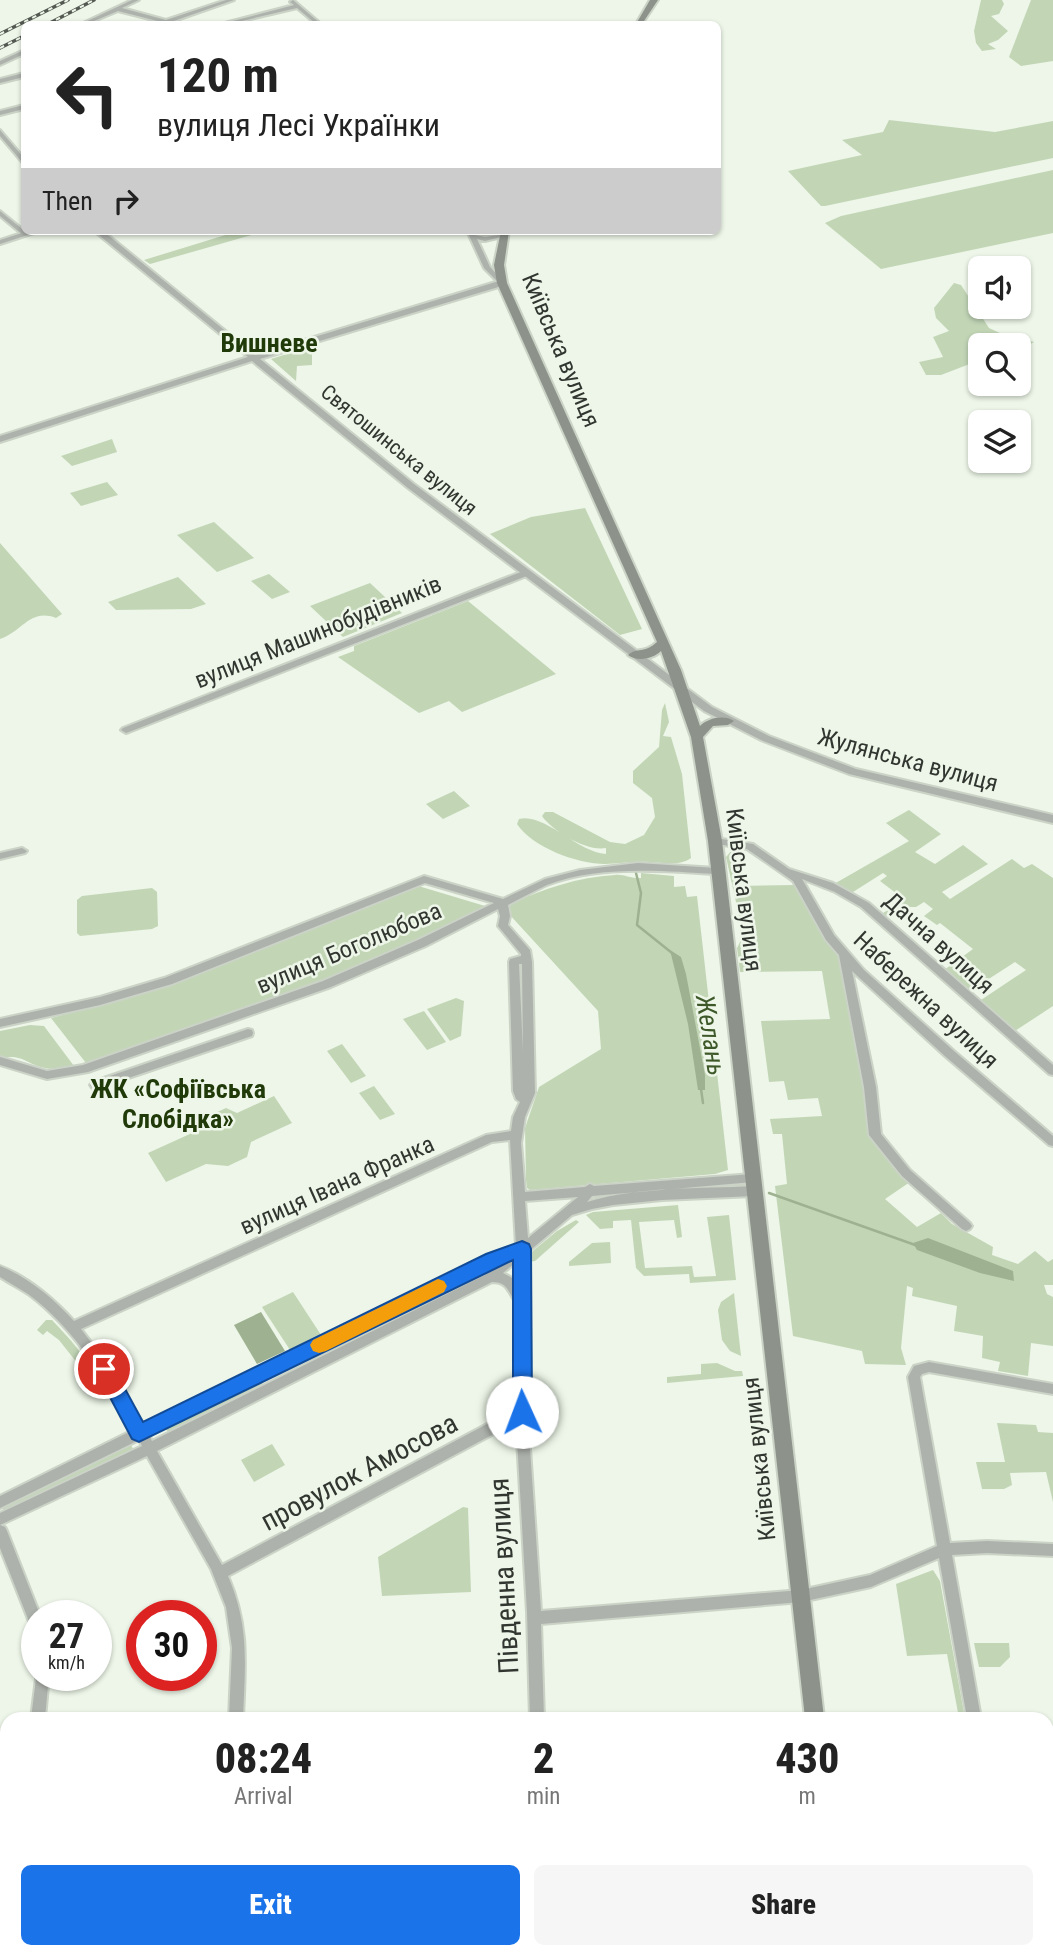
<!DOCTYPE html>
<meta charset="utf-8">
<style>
body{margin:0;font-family:"Roboto Condensed",sans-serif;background:#f6f6f6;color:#222;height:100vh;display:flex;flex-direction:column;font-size:26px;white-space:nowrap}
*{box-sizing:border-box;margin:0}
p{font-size:23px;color:#767676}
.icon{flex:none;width:38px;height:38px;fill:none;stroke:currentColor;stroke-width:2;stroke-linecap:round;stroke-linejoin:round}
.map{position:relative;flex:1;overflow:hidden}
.sheet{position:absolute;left:0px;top:1712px;width:1054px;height:247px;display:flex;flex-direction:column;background:#fff;border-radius:21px 21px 0 0;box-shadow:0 2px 5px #0004}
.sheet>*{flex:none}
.top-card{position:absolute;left:21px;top:21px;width:700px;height:214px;border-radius:10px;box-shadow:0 2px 5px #0004;background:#fff;color:#222;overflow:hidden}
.tools{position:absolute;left:968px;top:256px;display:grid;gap:14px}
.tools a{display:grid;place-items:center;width:63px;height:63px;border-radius:10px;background:#fff;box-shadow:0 2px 5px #0004;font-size:35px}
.speed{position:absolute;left:21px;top:1600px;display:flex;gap:14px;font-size:35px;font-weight:700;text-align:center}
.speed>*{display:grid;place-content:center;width:91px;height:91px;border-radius:50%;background:#fff;box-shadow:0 2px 5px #0004;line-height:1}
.speed small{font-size:18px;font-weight:400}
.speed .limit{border:10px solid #d22;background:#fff;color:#111}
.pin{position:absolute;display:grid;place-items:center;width:60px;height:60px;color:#fff;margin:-30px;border:4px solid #fff;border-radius:50%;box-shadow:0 2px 7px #0007}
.me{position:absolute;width:77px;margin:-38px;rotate:358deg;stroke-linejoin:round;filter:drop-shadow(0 0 5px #0008)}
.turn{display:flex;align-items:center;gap:24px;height:147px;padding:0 21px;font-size:32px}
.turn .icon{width:91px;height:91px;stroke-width:2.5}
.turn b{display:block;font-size:49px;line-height:60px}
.then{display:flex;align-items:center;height:66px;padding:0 21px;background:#0003;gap:14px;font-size:26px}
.eta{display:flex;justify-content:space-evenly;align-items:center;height:119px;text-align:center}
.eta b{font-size:42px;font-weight:800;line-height:49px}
.cta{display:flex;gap:14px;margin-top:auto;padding:14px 21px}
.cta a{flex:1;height:80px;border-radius:10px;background:#1a73e8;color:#fff;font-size:28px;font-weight:800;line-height:80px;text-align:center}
.cta a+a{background:#f6f6f6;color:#222}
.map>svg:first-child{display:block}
.green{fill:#c2d6b6}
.water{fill:#9eb291}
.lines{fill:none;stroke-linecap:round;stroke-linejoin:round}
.stream{stroke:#9eb291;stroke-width:2.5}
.minor-casing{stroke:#cbd3c7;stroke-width:4}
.tertiary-casing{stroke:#cbd3c7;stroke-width:4}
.secondary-casing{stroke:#cbd3c7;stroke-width:4}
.minor{fill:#aeb2ac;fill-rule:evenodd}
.tertiary{fill:#aeb2ac;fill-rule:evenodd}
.secondary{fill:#8d938a;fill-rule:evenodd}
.rail-casing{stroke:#545952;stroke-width:3.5}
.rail{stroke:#edf6e8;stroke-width:2;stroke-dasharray:4.5;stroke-linecap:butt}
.route{fill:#1a73e8;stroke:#114b97;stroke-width:2}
.slow{fill:#f59e0b}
.labels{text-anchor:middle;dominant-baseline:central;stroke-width:5;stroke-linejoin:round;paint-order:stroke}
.far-street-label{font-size:21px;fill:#323630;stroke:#edf6e8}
.street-label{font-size:24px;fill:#323630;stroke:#edf6e8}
.far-district-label{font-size:26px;font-weight:bold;fill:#213a09;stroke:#edf6e8}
.water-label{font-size:26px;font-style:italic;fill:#3e5929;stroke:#edf6e8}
.neighbourhood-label{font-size:26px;font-weight:bold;fill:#213a09;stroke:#edf6e8}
.near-street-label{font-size:28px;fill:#323630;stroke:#edf6e8}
</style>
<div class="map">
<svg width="1053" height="1958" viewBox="0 0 1053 1958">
<rect width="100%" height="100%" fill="#edf6e8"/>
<g class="green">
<path d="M981,0h21l2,4 -5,10 -8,2 17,15 -10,9 -10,4 8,5 -14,2 -6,-8 -2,-12z"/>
<path d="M1031,0h22v61l-32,5 -12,-9z"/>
<path d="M889,120l106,12 58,-11v37l-228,48h-4l-33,-35 74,-16 -20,-15 41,-8z"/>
<path d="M1053,170v63l-172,36 -56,-46 16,-7z"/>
<path d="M230,231h36l-116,33 -6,-4 88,-27z"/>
<path d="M954,283l7,2 28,43 13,6 32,8 -15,9 -1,-6h-38v15l-39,15h-15l-7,-13 24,-5 -10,-20 16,-6 -13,-13 -2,-10z"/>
<path d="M312,346v19l-15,1 -1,15 -25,-22z"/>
<path d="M112,439l5,13 -45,14 -11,-10z"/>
<path d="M107,482l11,13 -37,11 -11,-13z"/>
<path d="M585,508l57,121 -22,6 -130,-101 41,-17z"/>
<path d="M214,522l40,36 -37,14 -40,-37z"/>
<path d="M0,543l62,71 -6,4c-26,-10 -34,14 -56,21z"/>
<path d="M269,574l21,18 -18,7 -21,-18z"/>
<path d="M178,577l28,27 -15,5 -75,1 -8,-8z"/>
<path d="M370,583l32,30 -59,24 -33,-31z"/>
<path d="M468,601l88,73 -94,38 -13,-11 -30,12 -81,-56 16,-6v-5z"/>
<path d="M665,703l4,19 -6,14 8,1 11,37 9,84c-13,9 -27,4 -42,4 -15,-1 -30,2 -44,2 -28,0 -73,-17 -88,-40l2,-5c25,-7 58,33 87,35v-6c-19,4 -54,-17 -64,-32l3,-4h8l57,30 15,2 19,-9 11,-18 -3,-19 -19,-15v-12l26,-24 3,-37z"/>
<path d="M454,791l16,15 -27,13 -17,-15z"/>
<path d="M909,810l32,24 -26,18 20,12 28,-19 25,19 -46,28 8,7 62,-40 12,9 8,-4 21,14v128l-38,25 -37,-29 48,-32 -11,-8 -48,31 -23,-23 29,-21 -33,-26 -3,2 -13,-9 9,-7 -9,-7 -8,5h-15l-15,9 -3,-3 22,-13 -25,-19 7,-5 -4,-3 -30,19 -19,-8 75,-43 -23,-18z"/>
<path d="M732,850l7,36 56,-1 44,72 34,182 8,13 29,30 -25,17 32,28 24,-14 11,11 41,23 -1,8 26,9 17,-13 13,11 5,-3v26h-9l3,9 6,3v49l-22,-3 -3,33 -30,-5 2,-9 -18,-4 1,-22 -29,-5 3,-25 -45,-10 1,-8 -6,-2 -6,62 5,17 -41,-1 -3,-13 -69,-15 -18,-150 12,-2 -5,-50h-9l-3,-15 52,-3 -4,-18 -30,2 -4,-19 -15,1 -8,-61 69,-2 -8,-48 -82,1 -3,-24 3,-6v-22l-14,-63z"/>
<path d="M641,873l33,3v11l11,-1 2,11 10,-1 31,274 -13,4 -185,16 -3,-2 -1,-8 -1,-52 14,-41 62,-38 -3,-38 -89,-97 -2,-6 3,-4c33,-15 68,-27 105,-29 9,-1 16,4 26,3z"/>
<path d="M415,885l70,21 -83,41 -78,34 -238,82 -35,-45c126,-33 244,-83 364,-133z"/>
<path d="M152,888l5,4 1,34 -6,3 -72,7 -3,-3v-33l5,-4z"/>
<path d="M456,998l8,3 -3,35 -11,5 -23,-32z"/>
<path d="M424,1011l22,31 -19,8 -24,-31z"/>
<path d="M30,1025l14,1 30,40c-9,2 -20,4 -29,2 -20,-4 -21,-14 -45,-10v-27z"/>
<path d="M342,1044l24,32 -15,7 -24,-32z"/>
<path d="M374,1086l21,28 -15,6 -21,-27z"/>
<path d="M274,1096l18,27 -41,19 -4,15 -19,9 -22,-2 -40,18 -18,-29 44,-20 6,-12 28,-13 11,5z"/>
<path d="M678,1205l4,32 -5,1 -3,-18 -35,2 6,46 47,-2 2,11 22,-1 -9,-59 22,-2 7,65 -46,3 -1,-9 -45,2 -8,-8 -5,-48 -18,1v7l-13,1 -14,-14 7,-3z"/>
<path d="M576,1220l3,2 -44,39 -7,1v-7l29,-24z"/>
<path d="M610,1242l1,21 -42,3v-4l23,-19z"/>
<path d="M293,1292l30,46 -31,15 -30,-46z"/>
<path d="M734,1293l7,63 -11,-5 -8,-11 -4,-30 3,-8z"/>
<path d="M46,1320h6c10,11 37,37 36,51l-3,2 -26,-33 -12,-9 -4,4 -6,-5z"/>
<path d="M717,1363l18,8h7l1,5 -76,7v-6l34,-3v-10z"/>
<path d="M259,1378l4,6 -94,48 -4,-3v-3z"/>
<path d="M997,1423l39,2 2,7 15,1v69l-7,-30 -36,1 2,12 -8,4h-22l-6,-27h29z"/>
<path d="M130,1443l3,6 -128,63 -3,-4z"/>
<path d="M272,1444l13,21 -31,17 -13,-22z"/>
<path d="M463,1507l5,1 3,84 -89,4 -4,-39z"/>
<path d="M933,1570l7,11 25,137h-6l-12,-64 -40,2 -11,-72z"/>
<path d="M974,1643h35l1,14 -10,10h-21z"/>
</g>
<g class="water">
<path d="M670,950l11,7 5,17 19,101v15h-7l-10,-66z"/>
<path d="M928,1238l85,33 1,10 -34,-8 -63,-23 -4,-7z"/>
<path d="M261,1312l24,39 -28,13 -23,-39z"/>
</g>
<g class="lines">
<g class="stream">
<path d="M636,873l5,20 -4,32 35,28"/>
<path d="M701,1089l2,14"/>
<path d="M769,1193l149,53"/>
</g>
<defs>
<g id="minor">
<path d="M132,0h7l-17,8 44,12 60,-20h8l-63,22 4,2h-6l-51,-13 -31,13h-6z"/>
<path d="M293,0l28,24h-5l-19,-16 -68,16h-8l73,-19 -4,-3z"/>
<path d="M24,50v4l-24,11v-4z"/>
<path d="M24,73v4l-24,6v-4z"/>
<path d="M24,105v4l-24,6v-4z"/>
<path d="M0,130l24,28v5l-2,-1 -22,-26z"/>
<path d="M0,211l27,22v2h-4l-23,-19z"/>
<path d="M467,231h6l2,4 10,2 20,-3v2l-20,5 -8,-2 13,28 14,15v2h-4l-16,-16z"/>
<path d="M526,570l3,1v4l-400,157 -3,1 -5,-3 2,-2z"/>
<path d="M715,838l38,6 36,25 44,14 36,20 184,162v10l-4,-1 -188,-167 -26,-15 -33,-13 32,56 30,35 90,81 99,85v10l-4,-1 -103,-88 -94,-86 24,116 5,47 29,36 60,53 2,3 -2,3 -4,2 -4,-2 -60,-53 -33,-41 -5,-48 -25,-132 -13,-15 -33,-59 -46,-32 -35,-6 -2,-2z"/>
<path d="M22,848l5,3 -2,2 -25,6v-6z"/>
<path d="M638,863l78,5 5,3 -5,3c-53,-3 -118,-9 -169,11 -13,6 -26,13 -39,20l2,11 -2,9 22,25 2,12 3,131 -10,24 -4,26 4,49 60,-5 5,-3 4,2 159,-12 4,1 2,3 -2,3 -4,1 -161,14 -5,6c53,-16 112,-13 167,-16l4,2 2,3 -2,3 -4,2 -92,4 -49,5 -21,4 -20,6 -44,37 -1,152 14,207 260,-21 69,-15 67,-29 -29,-169 6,-11 15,-4 124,22v10l-124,-22 -7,2 -2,3 30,166 37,-2 66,3v12l-66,-3 -35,2 29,163h-14l-28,-160 -68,29 -70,15 -260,22 3,94h-14l-3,-106 -11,-190 -288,154c22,51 17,89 15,142h-14l3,-70 -6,-41 -15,-38 -64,-113 -147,69v-12l142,-67 -3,-6 -139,68v-12l133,-66c-27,-50 -58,-101 -105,-136 -9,-6 -19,-11 -28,-17v-11c28,11 54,33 74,55l412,-186 25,-4 2,-14 7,-15 -4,-3 -3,-8 -4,-129 1,-3 11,-3v-2l-23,-28 2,-10 -2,-7 -72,37 -95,41 -243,85 -41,7 -47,-14v-8l47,14 36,-6 240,-84 95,-41 76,-37 -69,-20 -253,101 -72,21 -100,22v-8l100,-22 64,-19 260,-102 79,23 42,-20 35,-9zM519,964h3l1,88zM510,1140l6,106 -27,11 -345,168 -35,-59 -28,-37 411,-187zM578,1197l-50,41 -3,-37zM516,1262v18l-13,-7zM497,1263h2l-14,12 -333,166 -3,-6zM492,1282c16,0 16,10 24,21l-1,106 -293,156 -65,-114z"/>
<path d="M248,1029l4,1 1,3 -1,3 -156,53 -4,-1 -2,-3 2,-3z"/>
<path d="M0,1525l5,2 2,4 33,84h-3v15l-5,-1 -32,-81z"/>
<path d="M37,1671v4h12l-4,43h-14z"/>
<rect x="1046" y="1733" width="7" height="14"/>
<path d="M11,1951h16l-1,7h-16z"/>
<rect x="222" y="1951" width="16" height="7"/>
<rect x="534" y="1951" width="16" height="7"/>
<path d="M1006,1951h16l1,7h-16z"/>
</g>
<g id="tertiary">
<path d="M28,231h12l-40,13v-4z"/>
<path d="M94,231h9l152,124 244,-74h6v4l-245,74 154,125 298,223 57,29 87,33 197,46v8l-204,-49 -88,-34 -57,-29 -296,-223 -156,-127 -252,81v-6l248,-79z"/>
</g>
<g id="secondary">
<path d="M650,0h8l-16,24h-6z"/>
<path d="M501,231h8l-5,34 3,18 174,387 19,56c7,-8 25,-12 34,-5l-6,4 -15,1 -10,11 19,104 102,877h-19l-97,-877 -17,-104 -30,-86c-8,8 -24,11 -33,4 9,-8 16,-1 29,-13l-160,-359 -3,-18z"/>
<rect x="828" y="1951" width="20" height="7"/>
</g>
</defs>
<use href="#minor" class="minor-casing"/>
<use href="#tertiary" class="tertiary-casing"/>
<use href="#secondary" class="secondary-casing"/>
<use href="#minor" class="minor"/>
<use href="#tertiary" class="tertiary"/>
<use href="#secondary" class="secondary"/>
<defs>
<g id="rail">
<path d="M48,24l46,-24"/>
<path d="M0,34l68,-34"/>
<path d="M0,48l24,-12"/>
</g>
</defs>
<use href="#rail" class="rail-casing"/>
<use href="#rail" class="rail"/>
</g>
<path class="route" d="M522,1241l7,3 2,5 1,163 -3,6 -7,2 -7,-2 -2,-6v-152l-374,182 -7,-3 -37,-70 3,-6 6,-2 7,2 32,59 343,-168z"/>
<path class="slow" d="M438,1279l6,2 3,5 -3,6 -118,59 -7,2 -6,-2 -3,-6 3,-5z"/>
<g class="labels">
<g class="far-street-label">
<text transform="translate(399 450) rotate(39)">Святошинська вулиця</text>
</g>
<g class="street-label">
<text transform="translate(561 350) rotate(67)">Київська вулиця</text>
<text transform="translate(318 632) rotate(-22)">вулиця Машинобудівників</text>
<text transform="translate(908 760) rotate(15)">Жулянська вулиця</text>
<text transform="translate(744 890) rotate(83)">Київська вулиця</text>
<text transform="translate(939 943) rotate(42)">Дачна вулиця</text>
<text transform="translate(349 948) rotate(-23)">вулиця Боголюбова</text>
<text transform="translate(926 1000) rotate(43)">Набережна вулиця</text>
<text transform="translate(337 1185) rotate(-24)">вулиця Івана Франка</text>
<text transform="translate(759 1459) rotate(-96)">Київська вулиця</text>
</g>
<g class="far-district-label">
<text x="269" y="343">Вишневе</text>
</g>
<g class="water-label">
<text transform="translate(711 1035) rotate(81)">Желань</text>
</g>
<g class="neighbourhood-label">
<text x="178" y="1089">ЖК «Софіївська<tspan x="178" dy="30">Слобідка»</tspan></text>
</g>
<g class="near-street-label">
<text transform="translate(359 1472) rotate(-28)">провулок Амосова</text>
<text transform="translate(504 1576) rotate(-93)">Південна вулиця</text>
</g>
</g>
</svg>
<div class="tools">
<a><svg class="icon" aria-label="sound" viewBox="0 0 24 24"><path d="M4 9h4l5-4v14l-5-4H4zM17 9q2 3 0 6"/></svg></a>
<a><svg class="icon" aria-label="search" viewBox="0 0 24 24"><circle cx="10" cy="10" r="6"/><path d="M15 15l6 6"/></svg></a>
<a><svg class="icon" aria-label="layers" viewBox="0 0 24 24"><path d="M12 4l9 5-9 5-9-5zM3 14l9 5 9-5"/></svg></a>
</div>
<div class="speed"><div>27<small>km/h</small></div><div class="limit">30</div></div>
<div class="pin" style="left:104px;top:1369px;background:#d93025"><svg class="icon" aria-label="arrive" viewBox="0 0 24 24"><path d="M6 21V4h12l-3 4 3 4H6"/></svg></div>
<svg class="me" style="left:522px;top:1412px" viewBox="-20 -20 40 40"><circle r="19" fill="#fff"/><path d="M0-13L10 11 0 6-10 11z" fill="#1a73e8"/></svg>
<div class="top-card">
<div class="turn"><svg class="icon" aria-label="left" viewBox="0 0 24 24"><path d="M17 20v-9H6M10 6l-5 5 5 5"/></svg><div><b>120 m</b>вулиця Лесі Українки</div></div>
<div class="then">Then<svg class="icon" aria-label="right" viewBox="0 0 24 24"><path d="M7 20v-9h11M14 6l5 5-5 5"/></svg></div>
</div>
<section class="sheet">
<div class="eta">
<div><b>08:24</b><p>Arrival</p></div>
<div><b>2</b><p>min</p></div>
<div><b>430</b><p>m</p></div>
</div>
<div class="cta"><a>Exit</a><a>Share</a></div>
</section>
</div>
